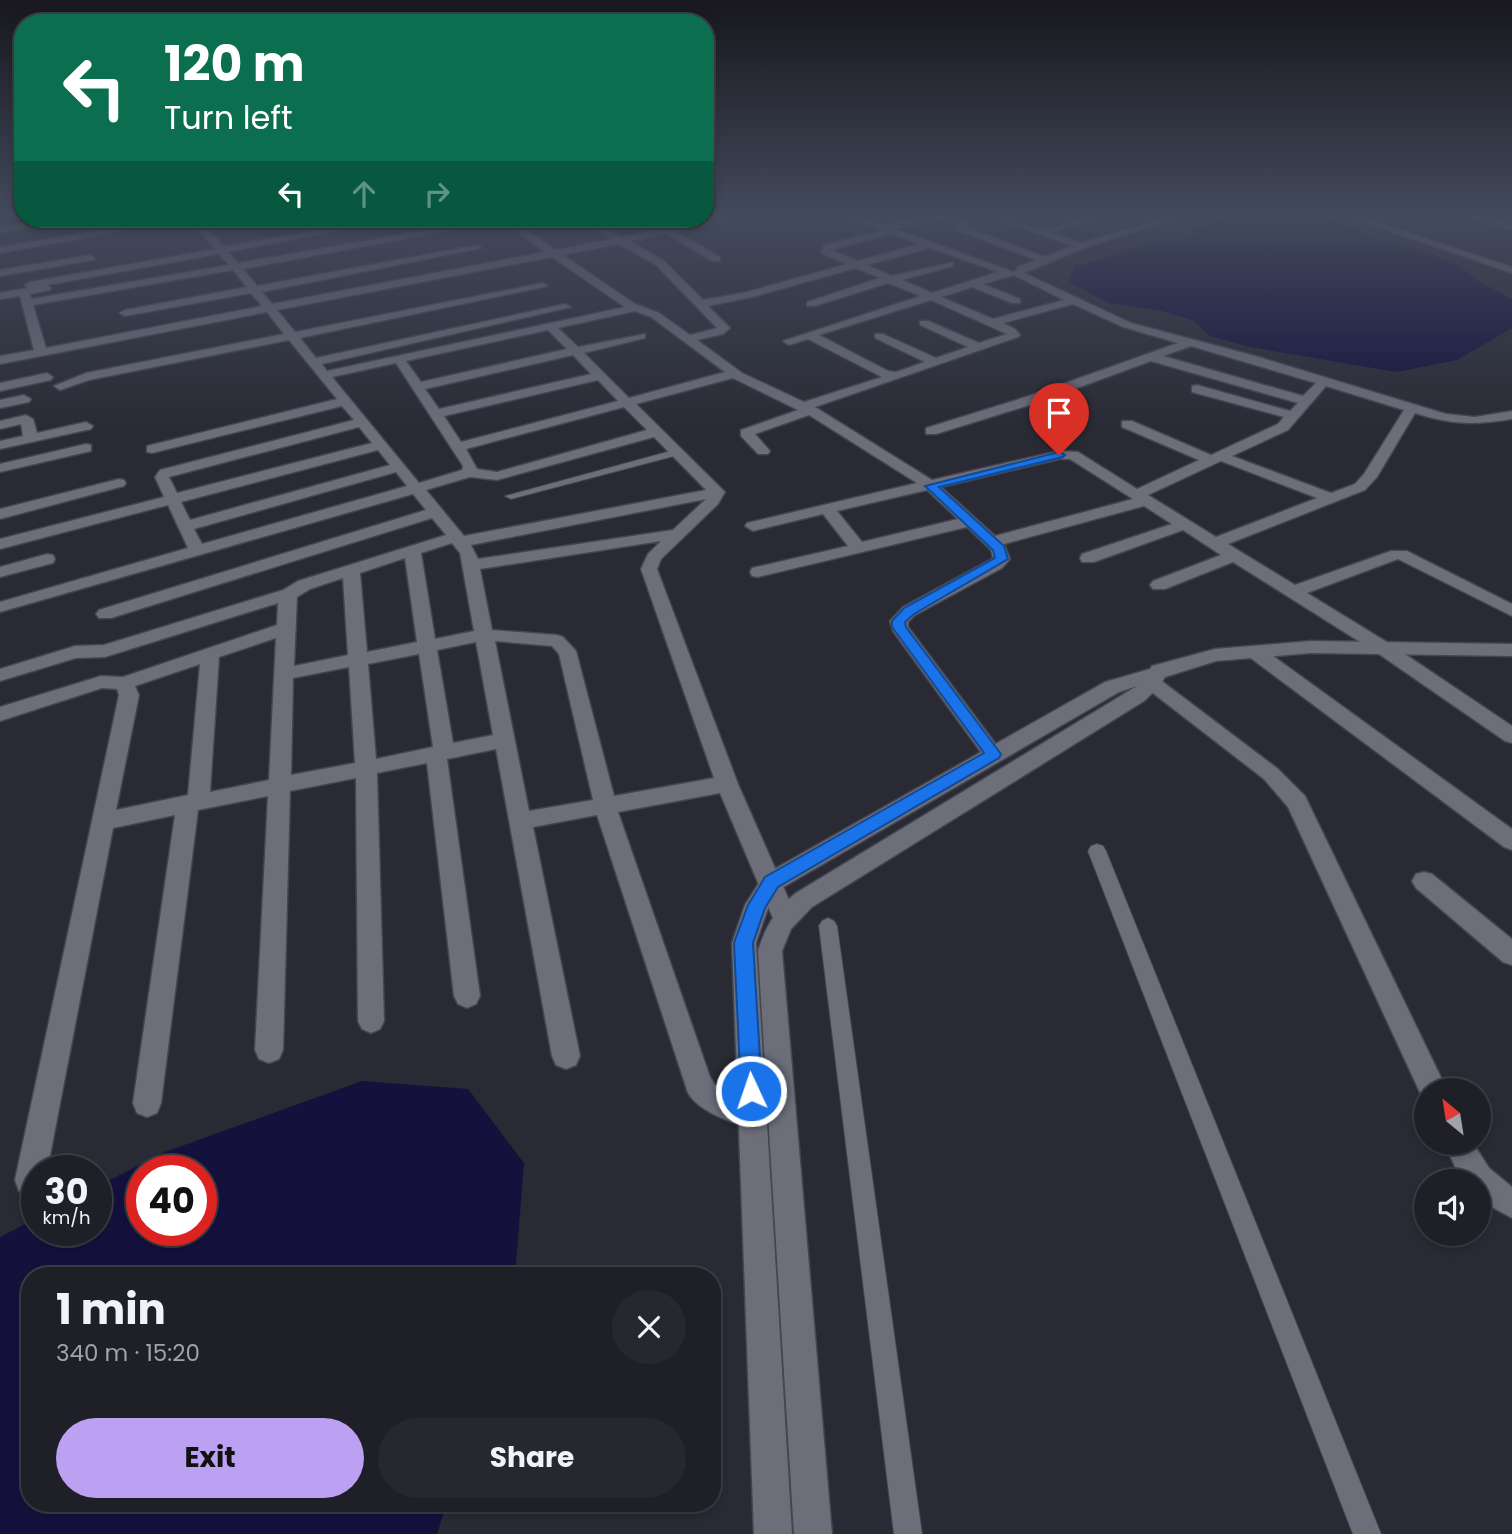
<!DOCTYPE html>
<meta charset="utf-8">
<style>
body{margin:0;font-family:Poppins,sans-serif;background:#27282f;color:#f1f3f6;height:100vh;display:flex;flex-direction:column;font-size:26px;white-space:nowrap}
*{box-sizing:border-box;margin:0}
p{font-size:23px;color:#a1a3a7}
.icon{flex:none;width:38px;height:38px;fill:none;stroke:currentColor;stroke-width:2;stroke-linecap:round;stroke-linejoin:round}
.map{position:relative;flex:1;overflow:hidden}
.sheet{position:absolute;left:21px;top:1267px;width:700px;height:245px;display:flex;flex-direction:column;background:#1f2027;border-radius:28px;box-shadow:0 4px 10px #0003,0 0 0 2px #3c3e44}
.sheet>*{flex:none}
.banner{position:absolute;left:14px;top:14px;width:700px;height:214px;border-radius:28px;box-shadow:0 4px 10px #0003,0 0 0 2px #3c3e44;background:#0b6e4f;color:#fff;overflow:hidden}
.needle{width:46px;rotate:330deg}
.controls{position:absolute;left:1414px;top:1078px;display:grid;gap:14px}
.controls a{display:grid;place-items:center;width:77px;height:77px;border-radius:50%;background:#1f2027;box-shadow:0 4px 10px #0003,0 0 0 2px #3c3e44;font-size:35px}
.speed{position:absolute;left:21px;top:1155px;display:flex;gap:14px;font-size:35px;font-weight:700;text-align:center}
.speed>*{display:grid;place-content:center;width:91px;height:91px;border-radius:50%;background:#1f2027;box-shadow:0 4px 10px #0003,0 0 0 2px #3c3e44;line-height:1}
.speed small{font-size:18px;font-weight:400}
.speed .limit{border:10px solid #d22;background:#fff;color:#111}
.pin{position:absolute;display:grid;place-items:center;width:60px;height:60px;color:#fff;margin:-72px -30px;border-radius:50% 50% 50% 0;rotate:-45deg;box-shadow:0 0 7px #0007}
.pin .icon{rotate:45deg}
.me{position:absolute;width:77px;margin:-38px;rotate:357deg;stroke-linejoin:round;filter:drop-shadow(0 0 5px #0008)}
.turn{display:flex;align-items:center;gap:24px;height:147px;padding:0 35px;font-size:32px}
.turn .icon{width:91px;height:91px;stroke-width:2.5}
.turn b{display:block;font-size:49px;line-height:60px}
.lanes{display:flex;align-items:center;height:66px;padding:0 35px;background:#0003;justify-content:center;gap:35px;direction:ltr}
.lanes .off{opacity:.35}
.round{display:grid;place-items:center;flex:none;width:74px;height:74px;border-radius:37px;background:#27282f}
.head{display:flex;align-items:center;justify-content:space-between;height:119px;padding:0 35px}
h1{font-size:42px;font-weight:700;line-height:52px}
.button{display:flex;gap:14px;margin-top:auto;padding:14px 35px}
.button a{flex:1;height:80px;border-radius:42px;background:#bca0f2;color:#111;font-size:28px;font-weight:700;line-height:80px;text-align:center}
.button a+a{background:#27282f;color:#f1f3f6}
.map>svg:first-child{display:block}
.water{fill:#14113d;fill-rule:evenodd}
.lines{fill:none;stroke-linecap:round;stroke-linejoin:round}
.lane-casing{stroke:#44454e;stroke-width:2}
.street-casing{stroke:#44454e;stroke-width:3}
.secondary-casing{stroke:#44454e;stroke-width:3}
.lane{fill:#6c6e7a;fill-rule:evenodd}
.street{fill:#6c6e7a;fill-rule:evenodd}
.secondary{fill:#6c6e7a;fill-rule:evenodd}
.route{fill:#1a73e8;stroke:#114b97;stroke-width:2}
</style>
<div class="map">
<svg width="1512" height="1534" viewBox="0 0 1512 1534">
<rect width="100%" height="100%" fill="#292a34"/>
<g class="water">
<path d="M1236,215h82l35,11 15,12 55,13 37,15 18,15 34,18v29l-55,32 -60,12 -147,-25 -40,-11 -16,-15 -31,-10 -55,-8 -39,-21 6,-15 71,-23h30l18,-8 6,-11z"/>
<path d="M362,1081l106,8 56,74 -9,113h-485v227h417l-10,31h-437v-297l37,-19v12h59v-43l69,-35zM142,1171h59v59h-59z"/>
</g>
<g class="lines">
<defs>
<g id="lane">
<path d="M678,449l5,3 -1,2 -171,45 -6,-3z"/>
<path d="M1097,844l6,2 3,5 275,683h-28l-265,-683 3,-5z"/>
<path d="M828,918l6,3 3,5 85,608h-28l-75,-608 3,-5z"/>
</g>
<g id="street">
<path d="M728,215h16l-67,17 43,25v4h-8l-45,-27 -37,7 34,20 39,39 44,-8 100,-28 -26,-11 3,-8 58,-15 -46,-15h14l35,10 44,-10h19l20,7 -1,5 78,30 27,-11 -85,-31c20,0 36,14 54,14 18,1 43,-14 66,-14l-56,17 30,11 93,-28h13l-103,33 -60,25 107,50 124,33 191,58 29,3 37,-6v8c-38,6 -60,6 -97,-6l-38,64 -12,13 -137,54 67,41 96,-34h16l105,53v12l-114,-57 -91,34 83,51 122,82v17l-7,-2 -129,-89 -143,-90 -68,27h-12l-3,-4 3,-4 68,-26 -38,-25 -89,32h-12l-2,-4 2,-4 90,-30 -28,-18 -140,38 6,15 -8,9 -87,47 -7,7v5l95,127 -3,5 -7,2 -7,-2 -93,-128 -3,-10 13,-14 87,-47 3,-2 -2,-8 -24,-23 -209,50 -6,-1 -2,-4 2,-4 96,-22 -25,-32 -70,17 -8,-5 2,-3 170,-40 -108,-68 -54,19 15,17 -2,3h-10l-17,-18v-6l57,-20 -65,-32 -97,26 89,88 -7,12 -57,55 -4,10 81,215 58,132 -3,7 -9,3 -9,-3 -55,-130 -102,19 92,265 5,8 47,21 4,10 -4,10 -10,4c-21,-9 -52,-17 -64,-37l-91,-278 -64,12 47,229 -4,9 -10,4 -10,-4 -4,-9 -56,-307 -49,10 33,237 -4,8 -9,4 -9,-4 -4,-8 -27,-233 -50,10 7,248 -4,8 -9,4 -9,-4 -4,-8 -2,-243 -66,13 -7,259 -4,9 -10,4 -10,-4 -4,-9 13,-254 -70,14 -37,293 -4,10 -10,4 -10,-4 -4,-10 42,-288 -62,13 -66,343h-10v21l-7,3 -11,-4 -4,-11 104,-485 -2,-6 -15,-1 -102,33v-14l101,-31 22,1 154,-52 1,-22 -173,54 -29,1 -76,23v-12l75,-23 29,-1 179,-55 15,-9 148,-46 -14,-17 -321,100h-12l-3,-4 3,-4 327,-100 -13,-16 -413,118v-10l188,-54 -20,-43 -168,44v-10l164,-42 -9,-20 5,-7 194,-50 -12,-14 -190,47 -5,-1v-6l190,-47 -48,-59 -200,40 -29,10 -6,-4 32,-13 198,-39 -17,-22 -267,52v-8l34,-6 -14,-54 -20,3v-6l28,-5 -3,-3 5,-3 185,-33 -17,-19h-10v-4l6,-1 -4,-6 -190,34v-6l170,-28h29l4,4 49,-4 -45,9 17,19 158,-28h19l-173,33 10,11 230,-40 5,3 -230,43 14,17 220,-41 5,3 -220,44 10,12 273,-52 -45,-33h10l12,8 44,-8h24l32,18zM939,218l19,7 -3,3 4,3 77,29 -18,7 -4,5 -119,-43zM581,221l31,18 -56,11 -28,-19zM891,234l29,10 -62,17 -27,-11zM619,244l37,21 61,63 -27,7 -31,-22 -24,-9 -72,-49zM930,248l68,24 -66,21 -30,-13 51,-14v-4l-61,14 -25,-11zM219,254l10,11 -198,34 -1,-5 20,-4 1,-2 -4,-3zM552,257l73,50 -298,64 -5,-7 249,-57 -6,-3 -249,54 -16,-20 248,-52 -5,-3 -248,49 -18,-22zM856,268l24,10 -73,24v4h8l73,-23 33,13 -138,45 6,4 19,-6 74,38 -78,25 -62,-29 -45,-33 26,-6 7,-6 -22,-22 44,-9zM233,270l14,17 -122,23 -6,3 6,3 126,-23 11,13 -216,42 -13,-43zM1014,275l50,25 -71,19 -52,-22 31,-10 40,16h8v-4l-37,-15zM931,300l76,34 -28,9 -51,-22h-8v4l48,22 -32,11 -53,-24h-8v4l50,24 -29,10 -8,-1 -69,-36zM1073,304l50,23 55,16 -152,54 -100,31v6h10l100,-31 115,-42 147,42 -8,8 -93,-26 -5,1v6l92,25 -6,7 -67,31 -79,-34h-10v6l77,33 -62,29 -59,-37 -19,-1 -127,29 -117,-73 203,-70 2,-2 -5,-6 -12,-6zM635,311l16,6 74,55 -96,26 -45,-45 61,-15v-4l-67,13 -20,-19zM548,330l19,19 -146,33 -15,-21zM1191,346l125,37 -13,13 -140,-40zM573,355l18,19 -152,35 -14,-20zM396,363l67,103 -1,4 -43,13 -87,-106zM598,380l20,21 -157,41 -17,-26zM1326,386l78,24 -40,64 -9,10 -24,9 -99,-37 56,-26zM624,407l23,23 -150,42 -20,-3 -11,-20zM359,427l13,16 -195,50 -8,-16zM654,437l52,53 -242,46 -38,-46 44,-13 27,3zM378,450l12,15 -200,55 -9,-18zM1059,459h11l63,40 -138,37 -54,-49zM1221,461l96,37 -101,39 -68,-42zM396,472l11,14 -205,58 -8,-15zM927,490l31,29 -96,23 -25,-31zM706,499l-33,31 -195,29 -7,-14zM661,541l-13,13 -7,15 73,209 -100,18 -38,-145 -13,-14 -6,-2 -65,-5 -12,-61zM452,543l8,10 14,78 -39,8 -14,-86zM405,558l12,84 -50,10 -7,-79zM343,578l5,77 -54,11 3,-69 13,-8zM276,638l-7,142 -59,12 9,-135zM495,641l57,5 7,8 34,146 -64,11zM476,642l17,93 -40,8 -16,-93zM419,654l14,93 -57,12 -8,-95zM200,664l-12,131 -72,15 23,-115 -4,-9zM349,667l6,96 -64,12 2,-97z"/>
<path d="M1342,215h13l157,52v6z"/>
<path d="M1463,215h15l34,9v6z"/>
<path d="M54,219h21l-75,14v-6z"/>
<path d="M273,219h12l-5,3z"/>
<path d="M90,255l5,3 -1,2 -94,16v-6z"/>
<path d="M47,373l6,4 -2,3 -51,11v-8z"/>
<path d="M24,395l7,4 -2,3 -29,6v-8z"/>
<path d="M26,415l7,4 4,14 49,-11 7,4 -2,3 -91,20v-8l23,-5 -2,-12 -21,5v-8z"/>
<path d="M86,444l5,1v6l-91,21v-8z"/>
<path d="M119,479l5,1 2,3 -2,3 -124,33v-10z"/>
<path d="M47,554l6,1 2,4 -2,4 -53,14v-10z"/>
<path d="M1255,646l7,2 250,181v21l-8,-3 -256,-191 -2,-4z"/>
<path d="M1152,677l7,2 119,90 27,27 142,294h-21v11l-3,-2 -135,-292 -24,-28 -119,-92 -3,-4 3,-4z"/>
<path d="M1424,872l8,2 80,65v26l-9,-3 -87,-74 -4,-7 4,-7z"/>
<path d="M1444,1143h29l16,25 23,19v31l-33,-18v-19h-17z"/>
</g>
<path id="secondary" d="M1311,641l201,3v12l-201,-3 -95,8 -51,16 -6,10 -15,14 -332,206 -21,22 -9,22 50,583h-38l-36,-583c7,-24 18,-42 38,-58l341,-207 -18,6 -339,197 -12,19 -12,35 36,591h-38l-22,-591 13,-38 19,-30 341,-193 45,-13 2,-3 63,-17z"/>
</defs>
<use href="#lane" class="lane-casing"/>
<use href="#street" class="street-casing"/>
<use href="#secondary" class="secondary-casing"/>
<use href="#lane" class="lane"/>
<use href="#street" class="street"/>
<use href="#secondary" class="secondary"/>
</g>
<linearGradient id="sky" x2="0" y2="1"><stop stop-color="#17171d"/><stop offset="0.5" stop-color="#434a5c"/><stop offset="1" stop-color="#434a5c" stop-opacity="0"/></linearGradient>
<rect width="1512" height="430" fill="url(#sky)"/>
<path class="route" d="M1059,452l6,3 -2,2 -124,30 65,59 4,13 -94,55 -9,8 1,5 95,127 -2,4 -221,129 -13,21 -12,35 9,148 -3,7 -8,3 -7,-3 -3,-7 -7,-148 14,-38 17,-28 219,-124 -92,-126v-6l12,-13 91,-50 -2,-8 -68,-64z"/>
</svg>
<div class="controls">
<a><svg class="needle" viewBox="-14 -14 28 28"><path d="M0-13l5 13h-10z" fill="#e53935"/><path d="M0 13l5-13h-10z" fill="#a1a3a7"/></svg></a>
<a><svg class="icon" aria-label="sound" viewBox="0 0 24 24"><path d="M4 9h4l5-4v14l-5-4H4zM17 9q2 3 0 6"/></svg></a>
</div>
<div class="speed"><div>30<small>km/h</small></div><div class="limit">40</div></div>
<div class="pin" style="left:1059px;top:455px;background:#d93025"><svg class="icon" aria-label="arrive" viewBox="0 0 24 24"><path d="M6 21V4h12l-3 4 3 4H6"/></svg></div>
<svg class="me" style="left:751px;top:1091px" viewBox="-20 -20 40 40"><circle r="17" fill="#1a73e8" stroke="#fff" stroke-width="3"/><path d="M0-11L8 9 0 5-8 9z" fill="#fff"/></svg>
<div class="banner">
<div class="turn"><svg class="icon" aria-label="left" viewBox="0 0 24 24"><path d="M17 20v-9H6M10 6l-5 5 5 5"/></svg><div><b>120 m</b>Turn left</div></div>
<div class="lanes"><svg class="icon" aria-label="left" viewBox="0 0 24 24"><path d="M17 20v-9H6M10 6l-5 5 5 5"/></svg><svg class="icon off" aria-label="ahead" viewBox="0 0 24 24"><path d="M12 20V5M6 11l6-6 6 6"/></svg><svg class="icon off" aria-label="right" viewBox="0 0 24 24"><path d="M7 20v-9h11M14 6l5 5-5 5"/></svg></div>
</div>
<section class="sheet">
<div class="head"><div><h1>1 min</h1><p>340 m · 15:20</p></div><a class="round"><svg class="icon" aria-label="close" viewBox="0 0 24 24"><path d="M6 6l12 12M18 6L6 18"/></svg></a></div>
<div class="button"><a>Exit</a><a>Share</a></div>
</section>
</div>
